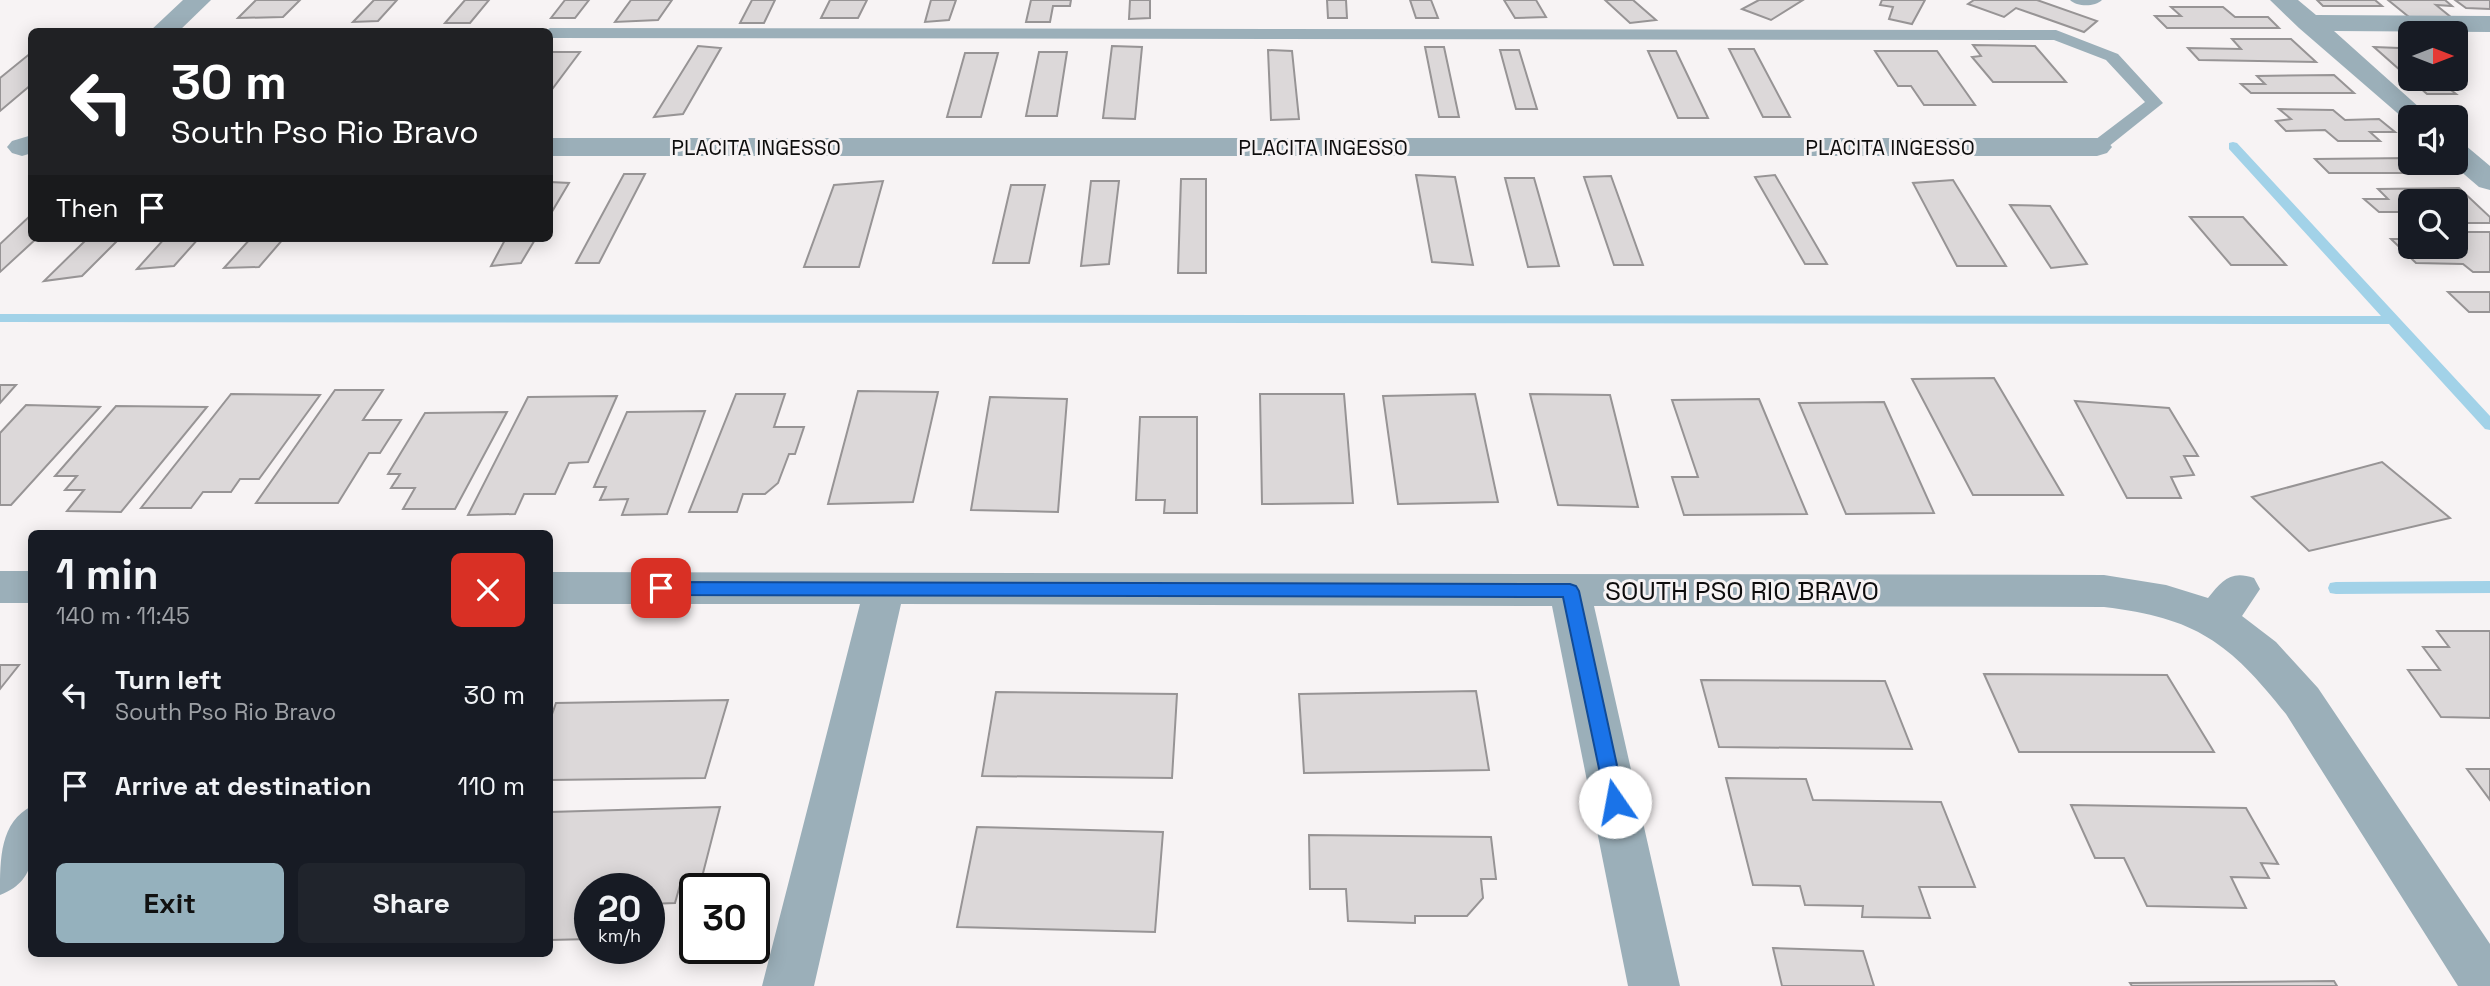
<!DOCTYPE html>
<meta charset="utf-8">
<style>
body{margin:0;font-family:"Space Grotesk",sans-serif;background:#20242c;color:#f1f3f6;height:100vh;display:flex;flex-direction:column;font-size:26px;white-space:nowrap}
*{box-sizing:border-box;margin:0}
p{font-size:23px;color:#9ea1a6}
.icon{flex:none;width:38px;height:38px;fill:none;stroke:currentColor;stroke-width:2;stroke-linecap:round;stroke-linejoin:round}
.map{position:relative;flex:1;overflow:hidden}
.panel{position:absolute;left:28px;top:530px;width:525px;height:427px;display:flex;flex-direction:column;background:#171b24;border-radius:10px;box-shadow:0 4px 18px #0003}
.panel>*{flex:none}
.guide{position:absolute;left:28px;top:28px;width:525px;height:214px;border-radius:10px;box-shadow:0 4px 18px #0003;background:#202124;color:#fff;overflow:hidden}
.needle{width:46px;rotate:90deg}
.controls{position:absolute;left:2398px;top:21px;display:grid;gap:14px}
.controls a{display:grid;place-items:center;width:70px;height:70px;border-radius:10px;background:#171b24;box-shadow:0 4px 18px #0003;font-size:35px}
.speed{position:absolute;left:574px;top:873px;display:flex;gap:14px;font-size:35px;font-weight:700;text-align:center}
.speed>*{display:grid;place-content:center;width:91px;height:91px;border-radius:50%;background:#171b24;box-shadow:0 4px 18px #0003;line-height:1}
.speed small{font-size:18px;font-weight:400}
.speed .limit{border:4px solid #111;border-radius:10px;background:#fff;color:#111}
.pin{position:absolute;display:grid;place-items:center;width:60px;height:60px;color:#fff;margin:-30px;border-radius:14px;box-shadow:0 4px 10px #0006}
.me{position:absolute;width:77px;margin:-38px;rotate:348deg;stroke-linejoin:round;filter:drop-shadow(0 0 5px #0008)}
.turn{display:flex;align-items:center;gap:24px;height:147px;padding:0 28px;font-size:32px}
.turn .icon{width:91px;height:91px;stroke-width:2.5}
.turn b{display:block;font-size:49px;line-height:60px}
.then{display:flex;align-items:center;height:66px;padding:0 28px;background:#0003;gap:14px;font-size:26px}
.round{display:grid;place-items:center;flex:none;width:74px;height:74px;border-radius:10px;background:#20242c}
.overview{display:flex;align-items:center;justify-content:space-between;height:119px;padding:0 28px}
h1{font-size:42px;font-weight:700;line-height:52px}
.action{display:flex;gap:14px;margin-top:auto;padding:14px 28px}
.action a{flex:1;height:80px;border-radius:10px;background:#95b1bd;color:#111;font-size:28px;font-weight:700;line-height:80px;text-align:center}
.action a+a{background:#20242c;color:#f1f3f6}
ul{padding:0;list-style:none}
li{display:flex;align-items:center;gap:21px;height:91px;padding:0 28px}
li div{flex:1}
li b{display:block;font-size:26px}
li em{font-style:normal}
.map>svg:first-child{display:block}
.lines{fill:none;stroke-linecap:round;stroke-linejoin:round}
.stream{fill:#a2d2e8;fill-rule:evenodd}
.building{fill:#dcd8d9;stroke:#979495;stroke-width:2}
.service{fill:#9bafb9;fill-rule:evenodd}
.minor{fill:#9bafb9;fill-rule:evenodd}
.route{fill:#1a73e8;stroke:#114b97;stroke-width:2}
.labels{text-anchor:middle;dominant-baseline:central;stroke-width:6;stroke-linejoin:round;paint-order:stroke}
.far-street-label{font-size:21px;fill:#0e0d0d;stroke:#f7f3f4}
.street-label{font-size:26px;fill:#0e0d0d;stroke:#f7f3f4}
</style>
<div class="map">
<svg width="2490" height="986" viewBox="0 0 2490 986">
<rect width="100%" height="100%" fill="#f7f3f4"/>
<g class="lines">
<g class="stream">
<path d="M2233,142l4,1 253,273v14l-5,-1 -96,-105 -2389,-2v-8l2381,2 -152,-167v-6z"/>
<path d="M2490,581v12l-154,1 -6,-1 -2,-5 2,-5 6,-1z"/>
</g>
</g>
<g class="building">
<path d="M256,0h44l-17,17 -45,1z"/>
<path d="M374,0h23l-19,21 -25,1z"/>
<path d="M465,0h24l-19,23h-25z"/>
<path d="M565,0h24l-14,18h-24z"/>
<path d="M631,0h41l-14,20 -43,2z"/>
<path d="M752,0h23l-11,23h-24z"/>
<path d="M830,0h37l-9,18h-37z"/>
<path d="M931,0h25l-7,20 -24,2z"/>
<path d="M1031,0h40l-1,6h-17l-3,16h-24z"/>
<path d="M1130,0h20v18l-21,1z"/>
<path d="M1327,0h19l1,18h-19z"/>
<path d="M1410,0h21l7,18h-22z"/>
<path d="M1504,0h32l10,17 -31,1z"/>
<path d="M1605,0h28l23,20 -26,3z"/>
<path d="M1759,0h44l-32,20 -29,-11z"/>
<path d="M1882,0h43l-13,24 -23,-5 4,-12 -13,-2z"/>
<path d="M1974,0h63l60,21 -13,11 -68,-24 -12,9 -36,-13z"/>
<path d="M2317,0h58l7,6h-59z"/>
<path d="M2388,0h57l7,6 -16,-1 16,13 -43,-1z"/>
<path d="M2455,0h35v9l-24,-1z"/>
<path d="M2171,7h52l12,10h33l11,11h-112l-12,-12h26z"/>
<path d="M2232,39h59l25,23 -117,-2 -11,-12 53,1z"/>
<path d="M1973,45l62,1 31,36h-73l-21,-25 9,-1z"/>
<path d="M698,46l23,2 -38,66 -29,3z"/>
<path d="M1112,46l30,1 -7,72 -32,-1z"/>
<path d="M1425,47h19l15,70h-20z"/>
<path d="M2374,47l25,1 11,8v23h27l19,15h-29z"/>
<path d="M1729,49h25l36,68h-27z"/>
<path d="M1268,50l24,1 7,68 -28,1z"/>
<path d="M1500,50h19l18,59h-21z"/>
<path d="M1648,51h28l32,67h-30z"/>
<path d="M1875,51h62l38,54h-51l-13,-19h-13z"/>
<path d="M32,52v32l-32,27v-33z"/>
<path d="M550,52h30l-30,40z"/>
<path d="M1039,52h28l-10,64h-31z"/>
<path d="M965,53h33l-17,64h-34z"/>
<path d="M2334,75l20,18h-103l-10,-9h24l-8,-8z"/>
<path d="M2279,109l54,1 12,10 34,-1 16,13h-25l10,9h-42l-13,-11 -39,1 -10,-10 15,-2z"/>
<path d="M2410,158v5h15l11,10h-107l-14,-14z"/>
<path d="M624,174h21l-46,89h-23z"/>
<path d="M1416,175l39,2 18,88 -41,-3z"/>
<path d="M1775,175l52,89h-22l-50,-87z"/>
<path d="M1611,176l32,89h-29l-30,-88z"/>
<path d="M1505,178h29l25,88 -31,1z"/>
<path d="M1181,179h25v94h-28z"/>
<path d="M1953,180l53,86h-49l-44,-83z"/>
<path d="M883,181l-24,86h-55l30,-82z"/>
<path d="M1091,181h28l-10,83 -28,2z"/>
<path d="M550,182l19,1 -19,32z"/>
<path d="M1011,185h34l-16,78h-36z"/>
<path d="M2459,188l31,29v6h-35v-22h-45v22l-11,-11h-20l-15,-13h24l-10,-10z"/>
<path d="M2010,205l40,1 37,58 -36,4z"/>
<path d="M32,214v24h5l-37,34v-28z"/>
<path d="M2190,217h53l43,48h-55z"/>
<path d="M2455,232h35v40h-17l-10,-8 -47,-1 -25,-24h19v8h45z"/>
<path d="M88,238h32l-38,38 -38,5z"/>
<path d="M165,238h34l-25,28 -37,3z"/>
<path d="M251,238h33l-25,29 -35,1z"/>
<path d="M506,238h30l-15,25 -30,3z"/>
<path d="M2448,292h42v20h-21z"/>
<path d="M1994,378l69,117h-90l-61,-116z"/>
<path d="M0,385h16l-16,18z"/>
<path d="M335,390h48l-20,30h38l-21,33h-11l-31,50h-82z"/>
<path d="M858,391l80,1 -25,110 -85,2z"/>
<path d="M231,394l89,1 -61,84h-19l-9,13h-28l-12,16h-50z"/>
<path d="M736,394h49l-11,33h30l-9,27h-6l-11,29 -13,11h-22l-6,18h-48z"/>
<path d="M1260,394h84l9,109 -91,1z"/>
<path d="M1475,394l23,108 -100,2 -15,-108z"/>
<path d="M1530,394l80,1 28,112 -80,-2z"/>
<path d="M617,396l-29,66 -19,1 -14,31h-31l-9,20 -47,1 60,-118z"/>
<path d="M990,397l77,2 -9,113 -87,-2z"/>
<path d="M1759,399l48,115 -123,1 -12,-38h26l-26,-77z"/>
<path d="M2075,401l94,7 29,48h-14l10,19 -23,2 10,21h-54z"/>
<path d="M1884,402l50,111 -88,1 -47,-111z"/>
<path d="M26,405l74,2 -89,98h-11v-72z"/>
<path d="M116,406l91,1 -86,105 -54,-1 17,-21h-19l12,-14h-22z"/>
<path d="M705,411l-38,103 -45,1 6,-16 -28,1 6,-13h-12l33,-75z"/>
<path d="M507,412l-52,97h-52l12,-21h-24l9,-14h-12l37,-61z"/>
<path d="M1140,417h57v96h-33l1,-13h-29z"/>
<path d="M2382,462l68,56 -141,33 -57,-54z"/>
<path d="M2437,631h53v87l-49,-1 -33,-47h32l-17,-23h26z"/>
<path d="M0,665h19l-19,24z"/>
<path d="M1984,674l183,1 47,77h-195z"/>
<path d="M1701,680l184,1 27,68 -193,-2z"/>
<path d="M1476,691l13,79 -185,3 -5,-79z"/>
<path d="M996,692l181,2 -5,84 -190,-2z"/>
<path d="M728,700l-23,78 -155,2v-60l6,-17z"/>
<path d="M2467,769h23v31z"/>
<path d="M1726,778l80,1 7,21 128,2 34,85h-56l11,31 -68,-1 1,-11 -58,-1 -5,-19 -47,-1z"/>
<path d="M2071,805l175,3 32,56 -17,-1 8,15 -38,-1 15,31 -99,-2 -23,-48h-29z"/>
<path d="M720,807l-18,70 -20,1 -7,25 -26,1v-15h-59v50l-40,1v-128z"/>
<path d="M977,827l186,5 -8,100 -198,-5z"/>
<path d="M1309,835l182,2 5,42h-15l2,19 -16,18h-52v7l-67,-2 -2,-32h-36z"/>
<path d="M1773,948l90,3 11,35h-92z"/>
<path d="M2334,981l3,5h-205l-2,-3z"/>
</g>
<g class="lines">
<g class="service">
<path d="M2070,0h32c-7,7 -25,7 -32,0z"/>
<path d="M550,28l1506,2 62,24 45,49 -60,48h-12l-3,-4 3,-4 54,-41 -39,-42 -52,-20 -1504,-2v-6h-7z"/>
</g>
<g class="minor">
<path d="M183,0h28l-33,32h-29z"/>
<path d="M2270,0h28l18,15 174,1v16l-156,-1 96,86h-20v7l-111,-96z"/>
<path d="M32,135v18l-10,3 -10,-3 -5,-6 5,-6z"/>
<path d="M550,138h1547l10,3 5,6 -5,6 -10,3h-1547z"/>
<path d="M2455,142l10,3 25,21v24l-11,-3 -28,-24h4z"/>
<rect x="0" y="571" width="32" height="32"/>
<path d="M550,572l1554,3 62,10 42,13c14,-17 22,-28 46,-20l6,11 -18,27 34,26 42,46 172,256v42h-32l-172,-272c-57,-72 -90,-96 -182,-107l-510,-1 86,380h-52l-76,-380 -651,-2 -87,382h-52l98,-382h-310z"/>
<path d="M32,806c0,38 10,73 -32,89 0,-37 0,-73 32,-89z"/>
</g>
</g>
<path class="route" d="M661,582l909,2 6,2 3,5 46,211 -3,6 -7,2 -7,-2 -2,-6 -43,-205 -902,-2 -6,-2 -3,-5 3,-4z"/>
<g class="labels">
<g class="far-street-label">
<text x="756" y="147">PLACITA INGESSO</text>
<text x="1323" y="147">PLACITA INGESSO</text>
<text x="1890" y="147">PLACITA INGESSO</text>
</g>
<g class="street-label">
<text x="1742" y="591">SOUTH PSO RIO BRAVO</text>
</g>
</g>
</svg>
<div class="controls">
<a><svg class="needle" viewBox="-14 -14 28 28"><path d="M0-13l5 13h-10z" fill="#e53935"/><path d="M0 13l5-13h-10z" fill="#9ea1a6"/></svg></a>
<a><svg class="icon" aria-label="sound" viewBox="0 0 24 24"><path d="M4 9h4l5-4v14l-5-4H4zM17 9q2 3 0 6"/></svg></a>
<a><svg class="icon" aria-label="search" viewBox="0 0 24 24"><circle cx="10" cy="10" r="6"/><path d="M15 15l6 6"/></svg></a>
</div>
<div class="speed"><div>20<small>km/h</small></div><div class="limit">30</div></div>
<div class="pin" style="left:661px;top:588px;background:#d93025"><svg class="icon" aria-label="arrive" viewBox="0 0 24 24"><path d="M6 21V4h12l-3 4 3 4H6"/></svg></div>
<svg class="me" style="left:1615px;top:802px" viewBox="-20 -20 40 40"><circle r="19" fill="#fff"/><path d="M0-13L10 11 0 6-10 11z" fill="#1a73e8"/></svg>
<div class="guide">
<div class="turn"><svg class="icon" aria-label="left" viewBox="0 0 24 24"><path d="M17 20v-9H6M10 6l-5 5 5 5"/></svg><div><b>30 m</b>South Pso Rio Bravo</div></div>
<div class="then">Then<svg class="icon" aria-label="arrive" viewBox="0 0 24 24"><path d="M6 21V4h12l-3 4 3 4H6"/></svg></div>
</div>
<section class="panel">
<div class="overview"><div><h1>1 min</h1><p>140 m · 11:45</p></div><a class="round" style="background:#d93025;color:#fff"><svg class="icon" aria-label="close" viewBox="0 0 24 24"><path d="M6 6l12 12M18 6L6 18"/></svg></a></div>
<ul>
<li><svg class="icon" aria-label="left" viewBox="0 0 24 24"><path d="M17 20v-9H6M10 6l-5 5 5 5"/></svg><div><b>Turn left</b><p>South Pso Rio Bravo</p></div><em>30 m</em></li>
<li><svg class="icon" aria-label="arrive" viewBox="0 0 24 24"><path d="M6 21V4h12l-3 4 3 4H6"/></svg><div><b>Arrive at destination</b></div><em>110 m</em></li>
</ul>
<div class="action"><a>Exit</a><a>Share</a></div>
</section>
</div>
